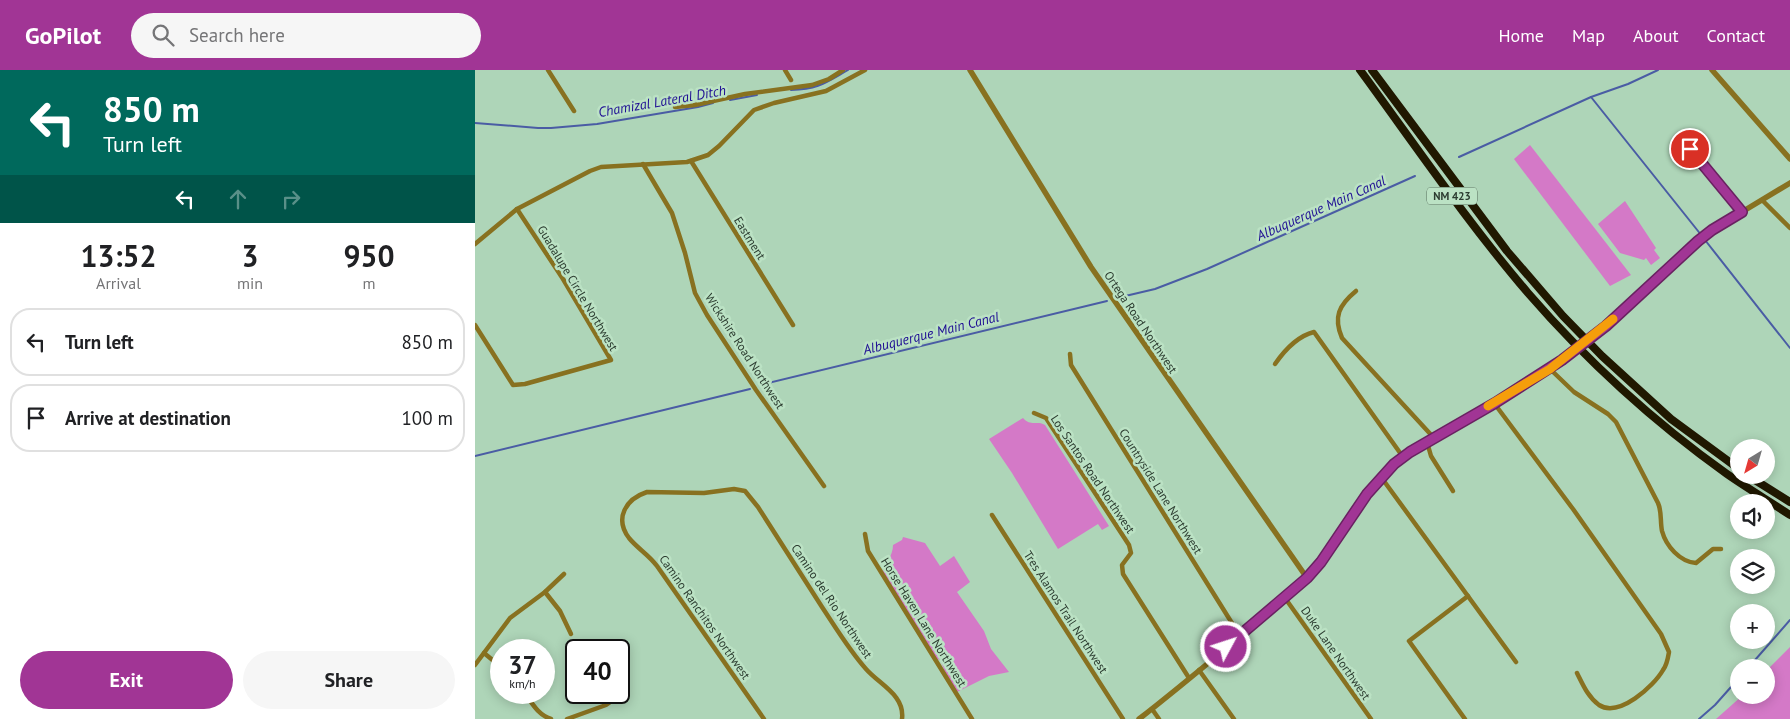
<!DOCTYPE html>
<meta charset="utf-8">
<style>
body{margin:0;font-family:"PT Sans",sans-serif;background:#f6f6f6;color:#202124;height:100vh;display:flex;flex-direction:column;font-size:19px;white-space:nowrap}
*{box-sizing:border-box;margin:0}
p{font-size:16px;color:#757577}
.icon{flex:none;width:28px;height:28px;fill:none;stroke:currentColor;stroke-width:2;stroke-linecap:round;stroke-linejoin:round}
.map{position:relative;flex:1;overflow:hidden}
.side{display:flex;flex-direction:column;background:#fff;width:475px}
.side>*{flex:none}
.hud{background:#00695c;color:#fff;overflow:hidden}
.needle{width:32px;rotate:217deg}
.fabs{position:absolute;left:1255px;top:369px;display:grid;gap:10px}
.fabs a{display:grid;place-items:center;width:45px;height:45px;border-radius:50%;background:#fff;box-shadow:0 2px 12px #0003;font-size:25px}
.speed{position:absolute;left:15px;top:569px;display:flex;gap:10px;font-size:25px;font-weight:700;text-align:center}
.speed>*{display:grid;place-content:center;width:65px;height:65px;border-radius:50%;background:#fff;box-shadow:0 2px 12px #0003;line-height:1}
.speed small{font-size:12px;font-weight:400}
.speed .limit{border:2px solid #111;border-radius:8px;background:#fff;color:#111}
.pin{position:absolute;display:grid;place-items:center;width:42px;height:42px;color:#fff;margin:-21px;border:2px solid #fff;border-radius:50%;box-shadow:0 1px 5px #0007}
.me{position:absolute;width:55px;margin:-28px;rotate:50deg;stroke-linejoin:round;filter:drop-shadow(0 0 4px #0008)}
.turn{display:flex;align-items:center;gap:18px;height:105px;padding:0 20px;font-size:22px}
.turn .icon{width:65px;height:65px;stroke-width:2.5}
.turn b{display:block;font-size:35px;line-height:42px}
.lanes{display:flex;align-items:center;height:48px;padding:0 20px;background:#0003;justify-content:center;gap:25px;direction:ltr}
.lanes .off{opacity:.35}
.eta{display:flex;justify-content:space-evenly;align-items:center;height:85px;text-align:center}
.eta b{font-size:30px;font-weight:600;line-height:35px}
.action{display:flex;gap:10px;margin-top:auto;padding:10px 20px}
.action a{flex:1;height:58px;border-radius:30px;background:#a13595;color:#fff;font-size:20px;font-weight:600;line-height:58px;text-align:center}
.action a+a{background:#f6f6f6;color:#202124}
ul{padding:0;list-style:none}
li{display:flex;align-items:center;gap:15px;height:68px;margin:0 10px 8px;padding:0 10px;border:2px solid #e0e0e0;border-radius:20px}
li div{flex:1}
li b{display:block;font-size:19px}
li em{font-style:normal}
header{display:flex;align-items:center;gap:30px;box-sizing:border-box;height:70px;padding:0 25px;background:#a13595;color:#fff}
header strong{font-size:24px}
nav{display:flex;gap:28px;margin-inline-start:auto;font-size:18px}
.search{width:350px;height:45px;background:#f6f6f6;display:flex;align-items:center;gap:12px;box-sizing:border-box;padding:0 18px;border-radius:28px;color:#757577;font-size:19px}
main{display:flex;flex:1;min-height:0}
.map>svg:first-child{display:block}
.green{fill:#d479c7}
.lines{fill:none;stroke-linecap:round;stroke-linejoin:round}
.stream{stroke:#4a5ca4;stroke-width:2}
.minor{stroke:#887120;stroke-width:4.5}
.tertiary{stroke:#887120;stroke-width:5.5}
.motorway{stroke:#201800;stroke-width:8}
.tertiary-bridge{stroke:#887120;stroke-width:5.5}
.route-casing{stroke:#692261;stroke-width:12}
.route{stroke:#a13595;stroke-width:9}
.slow{stroke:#f59e0b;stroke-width:9}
.labels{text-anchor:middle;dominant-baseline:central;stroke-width:5;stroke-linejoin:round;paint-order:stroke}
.shield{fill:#bbe2c4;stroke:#576e5c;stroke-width:1}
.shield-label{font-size:11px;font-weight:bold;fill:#2c3c30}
.street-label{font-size:12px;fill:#2c3c30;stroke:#bbe2c4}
.water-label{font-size:14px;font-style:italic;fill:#1e0d93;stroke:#bbe2c4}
</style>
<header>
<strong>GoPilot</strong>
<div class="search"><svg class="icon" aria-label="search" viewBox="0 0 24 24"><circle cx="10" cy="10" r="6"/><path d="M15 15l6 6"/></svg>Search here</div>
<nav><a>Home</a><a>Map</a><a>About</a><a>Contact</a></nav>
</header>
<main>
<section class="side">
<div class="hud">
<div class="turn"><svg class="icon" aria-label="left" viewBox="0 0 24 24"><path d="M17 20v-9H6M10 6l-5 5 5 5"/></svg><div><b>850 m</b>Turn left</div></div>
<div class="lanes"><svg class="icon" aria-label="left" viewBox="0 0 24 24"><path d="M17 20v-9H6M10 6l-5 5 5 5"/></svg><svg class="icon off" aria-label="ahead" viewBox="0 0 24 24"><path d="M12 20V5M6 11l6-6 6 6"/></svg><svg class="icon off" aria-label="right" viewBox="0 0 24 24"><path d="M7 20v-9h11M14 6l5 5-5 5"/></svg></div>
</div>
<div class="eta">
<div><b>13:52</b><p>Arrival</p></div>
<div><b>3</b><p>min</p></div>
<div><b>950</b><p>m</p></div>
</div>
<ul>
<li><svg class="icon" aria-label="left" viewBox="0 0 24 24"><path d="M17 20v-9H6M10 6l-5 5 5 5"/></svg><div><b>Turn left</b></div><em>850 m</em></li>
<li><svg class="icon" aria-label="arrive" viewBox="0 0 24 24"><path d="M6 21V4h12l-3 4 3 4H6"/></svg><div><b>Arrive at destination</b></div><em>100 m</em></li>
</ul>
<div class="action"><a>Exit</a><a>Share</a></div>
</section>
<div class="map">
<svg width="1315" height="649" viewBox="0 0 1315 649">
<rect width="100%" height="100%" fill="#aed5b8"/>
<g class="green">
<path d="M1055,75l101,130 -21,11 -96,-127z"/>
<path d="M1150,131l31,47 -2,2 6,8 -9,7 -5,-7 -2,2 -24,-7 -22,-29z"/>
<path d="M548,348c8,9 14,2 22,7l64,101 -7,4 -4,-6 -40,25 -46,-76 -23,-34z"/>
<path d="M428,467l22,6 15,23 14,-10 16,26 -13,10 27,39 7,18 18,23 -20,4 -32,16 -12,-20 -5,-13 -4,1 -53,-88c3,-9 10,-17 10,-27l9,-5z"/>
<path d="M1315,577v72h-74l27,-24h23v-24z"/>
</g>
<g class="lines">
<g class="stream">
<path d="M316,20c28,-1 34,-7 57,-20"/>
<path d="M1116,27l111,139"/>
<path d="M255,30l27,-5"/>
<path d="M0,53l63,5h13l46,-4 101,-17 15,-4"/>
<path d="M984,87l132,-60 37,-13 30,-14"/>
<path d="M1230,170l85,108"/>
<path d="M646,227l34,-8 52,-20 208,-93"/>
<path d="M285,315l347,-84"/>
<path d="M0,386l275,-67"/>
<path d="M1273,598l42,-48"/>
<path d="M1224,649l16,-14 24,-27"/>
</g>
<g class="minor">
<path d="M73,0l26,41"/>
<path d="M310,0l6,10"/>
<path d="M200,37l20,-2 50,-11 67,-9 17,-6 14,-9"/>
<path d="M1215,79l52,63"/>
<path d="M216,91l102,164"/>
<path d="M168,94l29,49 13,40 10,40 12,22 49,75 68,96"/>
<path d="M1287,130l28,28"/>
<path d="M0,174l42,-35 73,-38 11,-4 86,-5 21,-7 11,-9 35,-36 20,-7 52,-12 39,-21"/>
<path d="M881,221c-17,14 -23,26 -14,47l92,100"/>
<path d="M0,255l38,60 12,-1 86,-24 -48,-81 -46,-70"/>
<path d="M595,284l1,11 169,271"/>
<path d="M800,294c9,-13 23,-28 39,-32l89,125"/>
<path d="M1075,299l24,23 34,22 8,8 42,81c4,9 2,18 4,28 4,15 18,31 34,32l17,-14h8"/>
<path d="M1019,333l79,106 88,125 8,18c-1,6 -2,13 -6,18 -9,16 -44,48 -64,35 -11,-8 -16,-20 -22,-32"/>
<path d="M559,343l12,5 83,127 2,8 -9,12 1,9 66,104"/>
<path d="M952,372l4,14 22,35"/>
<path d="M906,407l135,185"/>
<path d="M517,445l131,204"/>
<path d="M390,464l3,17 104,168"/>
<path d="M70,522l15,19 11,23"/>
<path d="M810,528l86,121"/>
<path d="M9,583l17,14"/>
<path d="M0,595l35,-47 35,-26 19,-18"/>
<path d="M724,600l35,49"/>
<path d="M49,622c8,11 14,23 27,27"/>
<path d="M677,639l7,10"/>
<path d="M92,649l39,-14 13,-9"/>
<path d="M289,649l-107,-153c-8,-11 -20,-18 -28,-28 -15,-20 -3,-39 18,-46l57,1 30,-4 11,2 13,16c21,33 42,66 64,100 14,21 27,43 44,62 14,16 39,26 36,50"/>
<path d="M990,649l-56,-78 59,-45"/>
</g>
<g class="tertiary">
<path d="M495,0l121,197 216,311"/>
<path d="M1237,0l78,89"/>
<path d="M1118,266l119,-106 78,-47"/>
<path d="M664,649c31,-24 61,-49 91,-74 26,-22 53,-43 77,-68 39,-40 55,-90 103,-125l140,-83 23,-17"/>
</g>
<g class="motorway">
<path d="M885,0c55,75 108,153 168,223 59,68 126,129 199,181 20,14 42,27 63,41"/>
<path d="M897,0l135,181 56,65 39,40 69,63 68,50"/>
<path d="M1272,405l43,27"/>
</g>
<path class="tertiary-bridge" d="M1098,282l20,-16"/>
</g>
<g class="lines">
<defs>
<path id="route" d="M751,577l81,-69 14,-16 46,-68 27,-30 16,-12 85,-49 67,-43 44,-34 92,-85 14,-11 30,-18 -52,-63"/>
</defs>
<use href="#route" class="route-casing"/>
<use href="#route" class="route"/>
<path class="slow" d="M1013,336l62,-37 63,-50"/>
</g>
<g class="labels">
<rect class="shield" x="952" y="117.5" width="50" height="17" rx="4"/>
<g class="shield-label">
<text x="977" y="126">NM 423</text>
</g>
<g class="street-label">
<text transform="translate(275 168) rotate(58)">Eastment</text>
<text transform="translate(103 218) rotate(59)">Guadalupe Circle Northwest</text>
<text transform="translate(666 252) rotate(56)">Ortega Road Northwest</text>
<text transform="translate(270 281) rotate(57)">Wickshire Road Northwest</text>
<text transform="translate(618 404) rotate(56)">Los Santos Road Northwest</text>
<text transform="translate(686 421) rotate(58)">Countryside Lane Northwest</text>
<text transform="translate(357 531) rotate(56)">Camino del Rio Northwest</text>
<text transform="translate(591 542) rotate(57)">Tres Alamos Trail Northwest</text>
<text transform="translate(230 547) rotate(55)">Camino Ranchitos Northwest</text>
<text transform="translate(449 552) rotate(58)">Horse Haven Lane Northwest</text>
<text transform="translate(861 583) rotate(55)">Duke Lane Northwest</text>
</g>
<g class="water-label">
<text transform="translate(187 31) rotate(-10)">Chamizal Lateral Ditch</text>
<text transform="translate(846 138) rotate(-24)">Albuquerque Main Canal</text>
<text transform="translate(456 263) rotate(-14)">Albuquerque Main Canal</text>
</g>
</g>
</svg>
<div class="fabs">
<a><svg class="needle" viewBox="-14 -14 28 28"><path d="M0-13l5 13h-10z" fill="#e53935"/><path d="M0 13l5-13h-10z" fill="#757577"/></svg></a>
<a><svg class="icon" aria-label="sound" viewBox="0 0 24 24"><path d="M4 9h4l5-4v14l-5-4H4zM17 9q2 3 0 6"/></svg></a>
<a><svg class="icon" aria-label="layers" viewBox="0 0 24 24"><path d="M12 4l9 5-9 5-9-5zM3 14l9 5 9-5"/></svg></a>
<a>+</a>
<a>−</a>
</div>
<div class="speed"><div>37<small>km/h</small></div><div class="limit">40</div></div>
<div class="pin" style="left:1215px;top:79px;background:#d93025"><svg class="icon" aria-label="arrive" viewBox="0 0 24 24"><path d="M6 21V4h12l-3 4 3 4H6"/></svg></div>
<svg class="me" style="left:751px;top:577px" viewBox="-20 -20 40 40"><circle r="17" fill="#a13595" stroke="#fff" stroke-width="3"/><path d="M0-11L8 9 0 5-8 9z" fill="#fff"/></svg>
</div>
</main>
